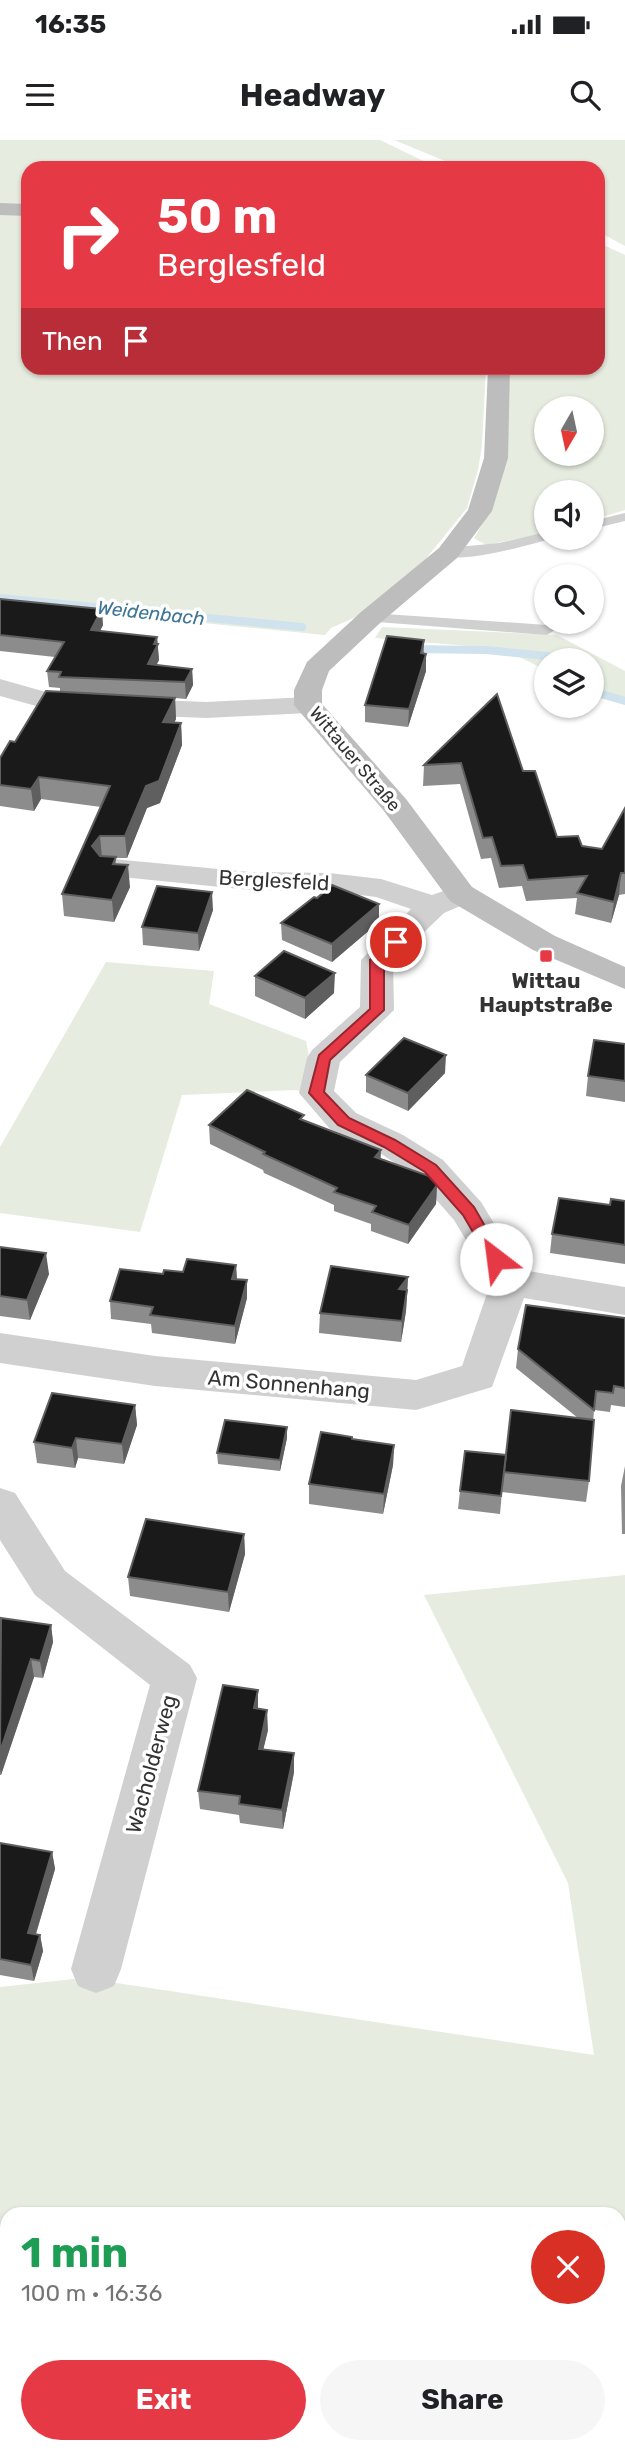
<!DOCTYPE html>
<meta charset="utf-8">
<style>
body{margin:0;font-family:Rubik,sans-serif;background:#f6f6f6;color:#202124;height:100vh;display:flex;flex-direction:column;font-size:26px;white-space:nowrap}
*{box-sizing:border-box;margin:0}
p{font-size:23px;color:#757577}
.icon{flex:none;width:38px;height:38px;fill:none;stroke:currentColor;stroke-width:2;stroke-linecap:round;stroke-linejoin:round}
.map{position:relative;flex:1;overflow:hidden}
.drawer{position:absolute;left:0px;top:2067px;width:626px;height:247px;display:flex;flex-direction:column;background:#fff;border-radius:21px 21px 0 0;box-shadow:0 2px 5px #0004}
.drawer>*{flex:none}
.banner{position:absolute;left:21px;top:21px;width:584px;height:214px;border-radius:21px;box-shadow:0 2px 5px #0004;background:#e63946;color:#fff;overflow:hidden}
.needle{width:46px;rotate:189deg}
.fabs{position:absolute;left:534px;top:256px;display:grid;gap:14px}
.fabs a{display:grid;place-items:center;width:70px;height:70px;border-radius:50%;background:#fff;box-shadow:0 2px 5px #0004;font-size:35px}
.pin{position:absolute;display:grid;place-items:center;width:60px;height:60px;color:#fff;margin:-30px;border:4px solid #fff;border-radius:50%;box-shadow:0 2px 7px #0007}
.me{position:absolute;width:77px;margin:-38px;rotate:330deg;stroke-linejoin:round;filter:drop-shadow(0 0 5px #0008)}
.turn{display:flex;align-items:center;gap:24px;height:147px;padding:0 21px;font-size:32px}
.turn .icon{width:91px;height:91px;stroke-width:2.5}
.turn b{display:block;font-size:49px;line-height:60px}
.then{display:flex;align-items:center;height:66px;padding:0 21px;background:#0003;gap:14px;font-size:26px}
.round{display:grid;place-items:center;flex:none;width:74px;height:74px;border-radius:37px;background:#f6f6f6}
.overview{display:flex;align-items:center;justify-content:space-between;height:119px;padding:0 21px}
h1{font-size:42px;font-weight:700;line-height:52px;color:#1e9e55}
.primary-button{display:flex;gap:14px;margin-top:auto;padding:14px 21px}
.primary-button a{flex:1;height:80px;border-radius:42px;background:#e63946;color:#fff;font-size:28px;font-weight:700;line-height:80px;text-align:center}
.primary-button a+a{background:#f6f6f6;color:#202124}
.status{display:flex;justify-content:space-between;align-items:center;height:49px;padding:0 35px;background:#fff;direction:ltr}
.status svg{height:19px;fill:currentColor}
header{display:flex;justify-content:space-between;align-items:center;height:91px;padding:0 21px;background:#fff;font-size:32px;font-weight:700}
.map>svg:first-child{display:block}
.green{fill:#e6ecdf;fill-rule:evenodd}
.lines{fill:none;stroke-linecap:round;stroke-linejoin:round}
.stream{stroke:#cfe2ee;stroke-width:8}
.lane{fill:#d0d0d0;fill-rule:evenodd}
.street{fill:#d0d0d0;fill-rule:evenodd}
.secondary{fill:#bdbdbd;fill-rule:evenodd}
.wall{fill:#8c8c8c}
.shaded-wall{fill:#5f5f5f}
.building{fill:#1a1a1a;stroke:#5f5f5f;stroke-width:2}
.route{fill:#e63946;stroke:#96252e;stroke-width:2}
.poi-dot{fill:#e63946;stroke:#fff;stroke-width:2.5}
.labels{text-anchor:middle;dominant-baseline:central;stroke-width:7;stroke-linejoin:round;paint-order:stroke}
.far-street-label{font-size:18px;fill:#333;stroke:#fff}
.far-water-label{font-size:19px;font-style:italic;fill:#3f7597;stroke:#fff}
.street-label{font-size:21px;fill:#333;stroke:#fff}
.poi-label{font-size:21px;font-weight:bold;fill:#333;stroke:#fff}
</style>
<div class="status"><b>16:35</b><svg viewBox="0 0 49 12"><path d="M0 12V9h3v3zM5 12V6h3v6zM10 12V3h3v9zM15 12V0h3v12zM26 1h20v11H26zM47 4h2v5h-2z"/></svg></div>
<header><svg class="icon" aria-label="menu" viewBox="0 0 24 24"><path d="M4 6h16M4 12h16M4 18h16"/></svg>Headway<svg class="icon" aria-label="search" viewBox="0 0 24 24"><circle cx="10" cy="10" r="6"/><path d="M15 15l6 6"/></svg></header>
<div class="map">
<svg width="625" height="2312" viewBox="0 0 625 2312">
<rect width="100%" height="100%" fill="#fff"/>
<g class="green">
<path d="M0,0h380l58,28h-410v200h458l-4,77 -4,25 -11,38 -51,63 -51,42 -34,15 -6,7 -325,-32z"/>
<path d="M394,0h231v106l-26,-14 -1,-64h-136z"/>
<path d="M599,103l26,12v255l-33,10v-28h-46v41l-60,12 -12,-7 20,-34 9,-136h95zM546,268h46v45h-46z"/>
<path d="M382,487l175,8 68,36v31l-33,-10v-32h-46v10l-43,-21 -128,-11z"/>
<path d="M106,822l108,9 -5,33 97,37 10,52 -21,-3 -113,5 -42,137 -140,-19v-66z"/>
<path d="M625,1435v877h-625v-465l83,-9 511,77 -26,-172 -144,-288zM7,2074h613v232h-613z"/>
</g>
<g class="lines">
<g class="stream">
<path d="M0,458l302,29"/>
<path d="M407,509l79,1 61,6 7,4"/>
<path d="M592,537l3,2 2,14 28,8"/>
</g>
<g class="lane">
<path d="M625,373v8l-33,8v-8z"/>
<path d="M546,392v5h7l-2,2c-21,5 -95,28 -111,14l8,-5 51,-5z"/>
<path d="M370,473l177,12 8,5 -8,5 -183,-14 -2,-3 2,-3z"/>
</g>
<g class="street">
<path d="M0,539l60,17 146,6 102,-5 10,2 4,6 -4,6 -10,2 -102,5 -148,-6 -58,-16z"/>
<path d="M113,719l137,13 79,1 52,6 51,16 29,-10 11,2 5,7 -5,7 -28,12 -51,49 1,48 -54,52 -6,29 22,22 47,22 40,25 38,42 41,68 103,17v28l-101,-17 -32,89 -76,23 -261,-24 -155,-23v-30l155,23 261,24 46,-14 29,-84 -37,-62 -37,-42 -40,-27 -47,-22 -31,-36 8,-35 5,-8 48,-43 1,-47 50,-51 -35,-12 -47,-6 -79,-1 -148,-15 -5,-7 5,-7z"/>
<path d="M0,1348l15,5 50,78 125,94 7,13 -76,291 -7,17 -18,7 -18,-7 -7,-17 79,-284 -115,-90 -35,-55z"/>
</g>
<g class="secondary">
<path d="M0,63l28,1v12l-28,-1z"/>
<path d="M488,228h22l-2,90 -16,53 -35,47 -78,66 -50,47 -7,19v14l84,95 66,88 83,49 70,31v22l-92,-39 -83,-49 -66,-90 -90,-106v-15l13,-28 54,-50 78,-64 29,-38 16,-52z"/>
</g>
</g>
<g class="wall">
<path d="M0,459l103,26 -3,6 57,6 2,23 -3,5 36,4 1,16 -7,14 -11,-1 1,21 -2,4h7l1,22 -22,58 -13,5 -20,50h-11v6l14,23 -16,35 -50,-6 -2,-22 39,-87 -60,-8 -7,12 -34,-5v-48l60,-67v-3l-11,-1 -2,-16 8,-14 -55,-6z"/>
<path d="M424,500v13l2,18 -18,56 -43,-5v-17z"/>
<path d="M497,554l26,77 34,66 25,9 20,3 23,-41v86l-6,1 -8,28 -36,-9 2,-16 -51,3 -4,-15 -23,2 -8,-30 -10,1 -21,-75 -37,2 1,-21z"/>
<path d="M213,770l-14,41 -56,-6 -1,-18z"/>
<path d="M379,782l-47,40 -50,-22 -1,-17z"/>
<path d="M255,836l79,17 -29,26 -50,-23z"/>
<path d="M625,904v58l-39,-6 2,-20z"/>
<path d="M445,933l-37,38 -42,-19v-17z"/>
<path d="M304,980l77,30 -1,9 57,26 -1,19 -28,40 -37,-13v-7l-37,-13v-6l-70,-32 -1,-3 -53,-26 -1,-19z"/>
<path d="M625,1061v63l-75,-11 2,-19 58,-29z"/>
<path d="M0,1107l49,27 -19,46 -30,-4z"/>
<path d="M236,1125l1,14 10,19 -12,46 -83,-11 -1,-9 -40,-5 -1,-18 53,-27z"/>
<path d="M408,1137l-2,34 -5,31 -82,-9 1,-20z"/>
<path d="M625,1178v89l-14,-2 -1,7 -16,-2 -5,71 -3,21 -84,-10 -2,22 -42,-5 2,-18 46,-36 72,-37 -62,-50 2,-19z"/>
<path d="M135,1265l2,20 -13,39 -46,-6 -3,10 -38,-5 -3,-21z"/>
<path d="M287,1287v11l-7,33 -62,-7 -1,-11z"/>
<path d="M352,1299l42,6 -1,20 -10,49 -74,-10v-20z"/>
<path d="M625,1326v68h-3l-1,-48z"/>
<path d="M244,1394l1,20 -16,58 -99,-16 -2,-19z"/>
<path d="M0,1480l51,5 2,17 -10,36 -9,-1 -33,98h-1z"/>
<path d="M258,1569l10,21 -5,19 31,23 -11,57 -43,-6 -1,-8 -39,-6 -2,-18z"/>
<path d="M0,1703l52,9 3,17 -19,65 4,1 3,16 -9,30 -34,-6z"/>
</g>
<g class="shaded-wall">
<path d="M102,469l1,16 -11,21 -1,-16z"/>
<path d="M157,497l2,23 -10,20 -1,-16z"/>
<path d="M426,514v17l-18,56 1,-18z"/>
<path d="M192,529l1,16 -7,14 -1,-17z"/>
<path d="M175,558l1,21 -12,24 -1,-21z"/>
<path d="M181,583l1,22 -22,58 -13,5 -20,50 -2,-22 21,-50z"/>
<path d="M39,637l2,22 -7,12 -3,-22z"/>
<path d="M100,696l2,22 -10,-12z"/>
<path d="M128,725l2,22 -16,35 -2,-22z"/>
<path d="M621,733l-2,22 -8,28 3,-21z"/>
<path d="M212,752l1,18 -14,41 -1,-18z"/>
<path d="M379,764v18l-47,40v-18z"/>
<path d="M335,833l-1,20 -29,26v-21z"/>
<path d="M446,915l-1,18 -37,38v-18z"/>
<path d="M381,1010l-1,18 -5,-11z"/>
<path d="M437,1045l-1,19 -28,40 1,-19z"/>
<path d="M46,1113l3,21 -19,46 -3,-20z"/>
<path d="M236,1125l1,18 -5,-4z"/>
<path d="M408,1137l-2,34 -5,31 1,-21 -3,-32z"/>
<path d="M247,1140v18l-12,46v-18z"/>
<path d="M135,1265l2,20 -13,39 -2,-20z"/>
<path d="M287,1287v11l-7,33v-11z"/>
<path d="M76,1298l2,20 -3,10 -3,-20z"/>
<path d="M394,1305l-1,20 -10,49 1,-20z"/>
<path d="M244,1394l1,20 -16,58 -1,-20z"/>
<path d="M51,1485l2,17 -10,36 -3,-17z"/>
<path d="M31,1519l3,18 -33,98 -1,-7v-16z"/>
<path d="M258,1550v19l-4,-1z"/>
<path d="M267,1570l1,20 -9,38v-19z"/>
<path d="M294,1613v19l-11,57 -1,-19z"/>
<path d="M52,1712l3,17 -24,81 -3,-17z"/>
<path d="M40,1795l3,16 -9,30 -3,-16z"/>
</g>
<g class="building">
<path d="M0,459l102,10 -11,21 66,7 -3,7h4l-10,20 44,5 -7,13 -126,-5 2,-5 -14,-1 17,-29 -64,-7z"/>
<path d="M387,496l37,4 -3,13 5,1 -17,55 -44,-4z"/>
<path d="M46,551l129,7 -12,24 18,1 -22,58 -13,5 -21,50h-25l-8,10 8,10 16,1 -3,7 15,1 -16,35 -50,-6 48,-108 -71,-9 -8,12 -31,-4v-27l10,-17 5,1z"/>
<path d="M497,554l26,77h12l22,66 21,-1 4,10 20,3 23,-41v65h-4l-7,29 -37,-9 10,-17 -59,4 -5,-15 -22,1 -9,-29 -9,1 -22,-75 -37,2z"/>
<path d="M332,745l47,19 -47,40 -51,-21 33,-26 3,1z"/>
<path d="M157,746l55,6 -14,41 -56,-6z"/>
<path d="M284,811l51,22 -30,25 -50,-22z"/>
<path d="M404,898l42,17 -38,38 -42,-18z"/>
<path d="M594,900l31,4v37l-37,-5z"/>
<path d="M247,950l57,25 -4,4 81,31 -6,7 54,19 8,9 -28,40 -37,-13 4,-6 -42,-14 3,-4 -74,-34 2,-2 -56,-27z"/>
<path d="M559,1058l51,7 1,-6 14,2v44l-73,-11z"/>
<path d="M0,1107l46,6 -19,47 -27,-4z"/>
<path d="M187,1119l49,6 -4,14 15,1 -12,46 -85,-11 3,-8 -43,-6 10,-32 43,5 1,-4 19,2z"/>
<path d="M331,1126l77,11 -9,12 8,1 -5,31 -82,-8z"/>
<path d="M526,1165l99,13v70l-11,-2 -1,7 -17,-2 -2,19 -76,-61z"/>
<path d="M52,1253l83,12 -13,39 -46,-6 -4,10 -38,-6z"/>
<path d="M511,1270l83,10 -5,61 -85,-9z"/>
<path d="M225,1280l62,7 -7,33 -63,-7z"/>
<path d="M321,1292l31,5v2l42,6 -10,49 -75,-10z"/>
<path d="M465,1311l41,4 -5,41 -41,-5z"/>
<path d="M146,1379l98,15 -16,58 -100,-15z"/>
<path d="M1,1478l50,7 -11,36 -9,-2 -31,93z"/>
<path d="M223,1545l35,5 -4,18 13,2 -8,39 35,4 -12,57 -43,-6 1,-8 -42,-5z"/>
<path d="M0,1703l52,9 -24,81 12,2 -9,30 -31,-6z"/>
</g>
<path class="route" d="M396,798l7,4 -19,19v49l-54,50 -6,32 25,26 46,22 41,25 38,42 30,52 -2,4h-11l-28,-48 -38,-43 -41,-25 -46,-22 -29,-32 10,-38 51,-46v-49l21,-21z"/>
<rect class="poi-dot" x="539" y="809" width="14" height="14" rx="3.5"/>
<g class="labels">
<g class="far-street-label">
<text transform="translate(355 619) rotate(50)">Wittauer Straße</text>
</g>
<g class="far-water-label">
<text transform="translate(151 473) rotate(6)">Weidenbach</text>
</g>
<g class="street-label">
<text transform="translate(274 740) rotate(3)">Berglesfeld</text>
<text transform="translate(289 1244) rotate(5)">Am Sonnenhang</text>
<text transform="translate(151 1624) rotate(-75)">Wacholderweg</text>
</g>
<g class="poi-label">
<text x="546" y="840">Wittau<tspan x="546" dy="24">Hauptstraße</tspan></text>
</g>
</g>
</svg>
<div class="fabs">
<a><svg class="needle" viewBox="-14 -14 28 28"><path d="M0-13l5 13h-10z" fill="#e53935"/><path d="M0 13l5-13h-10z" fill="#757577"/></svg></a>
<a><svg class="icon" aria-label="sound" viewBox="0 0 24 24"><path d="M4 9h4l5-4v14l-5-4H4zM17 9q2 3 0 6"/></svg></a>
<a><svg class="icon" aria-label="search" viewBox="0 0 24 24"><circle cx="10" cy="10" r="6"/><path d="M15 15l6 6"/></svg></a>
<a><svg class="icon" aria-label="layers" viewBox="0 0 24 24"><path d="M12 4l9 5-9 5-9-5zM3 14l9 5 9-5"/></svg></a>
</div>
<div class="pin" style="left:396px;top:802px;background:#d93025"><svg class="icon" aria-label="arrive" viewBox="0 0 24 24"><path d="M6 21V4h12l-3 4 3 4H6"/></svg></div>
<svg class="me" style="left:496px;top:1119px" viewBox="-20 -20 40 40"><circle r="19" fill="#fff"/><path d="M0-13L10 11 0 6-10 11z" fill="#e63946"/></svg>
<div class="banner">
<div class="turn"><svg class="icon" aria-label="right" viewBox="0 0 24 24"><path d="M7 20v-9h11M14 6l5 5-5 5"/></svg><div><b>50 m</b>Berglesfeld</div></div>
<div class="then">Then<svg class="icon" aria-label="arrive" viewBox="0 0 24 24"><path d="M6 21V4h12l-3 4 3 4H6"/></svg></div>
</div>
<section class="drawer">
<div class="overview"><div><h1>1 min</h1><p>100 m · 16:36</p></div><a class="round" style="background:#d93025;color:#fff"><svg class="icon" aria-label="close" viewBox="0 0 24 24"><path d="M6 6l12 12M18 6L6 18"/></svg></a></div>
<div class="primary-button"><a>Exit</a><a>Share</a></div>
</section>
</div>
